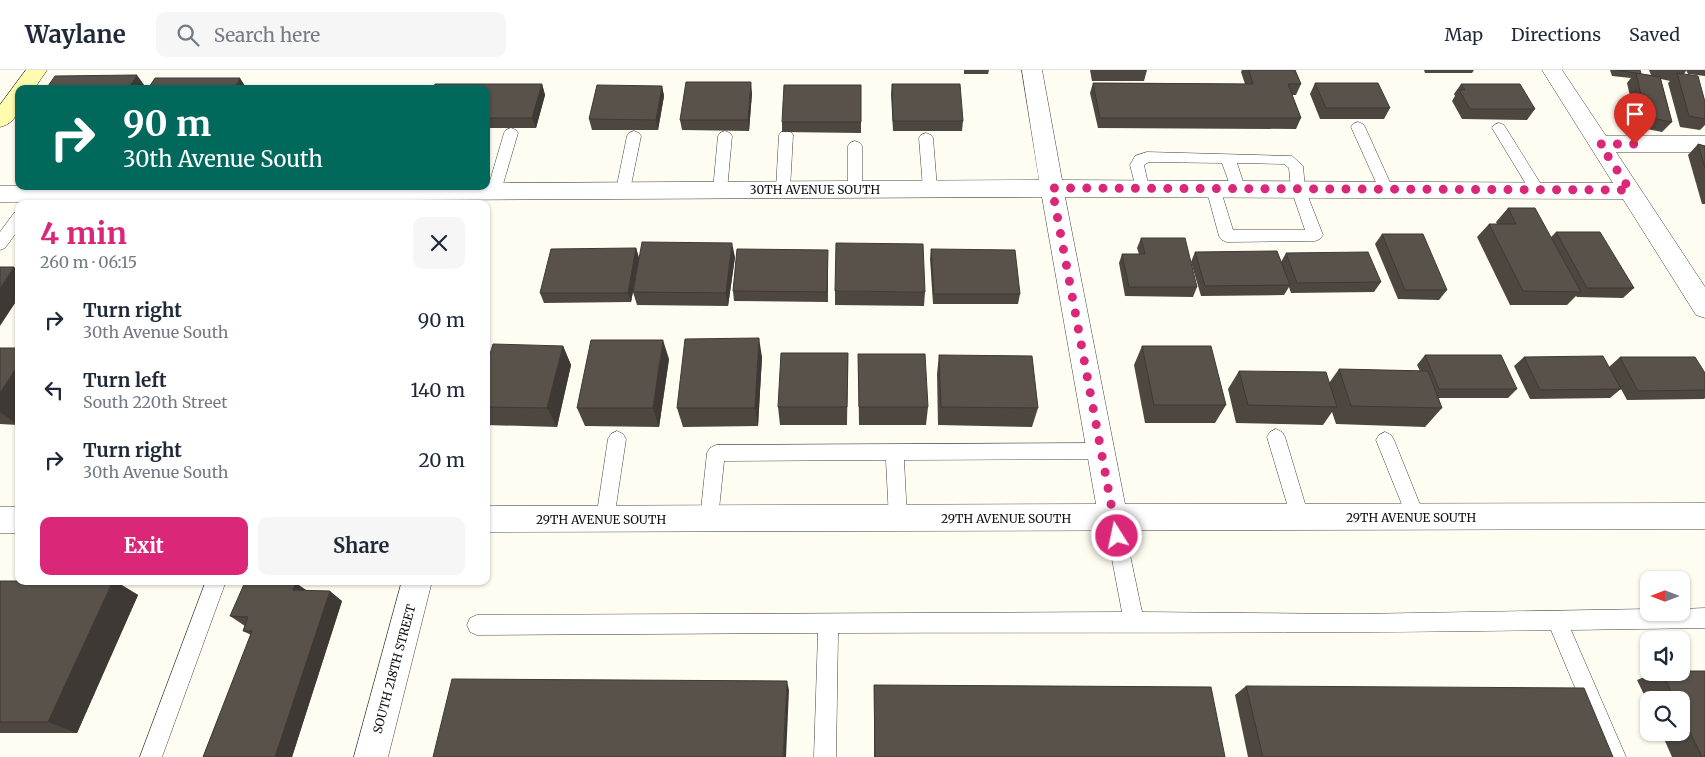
<!DOCTYPE html>
<meta charset="utf-8">
<style>
body{margin:0;font-family:Merriweather,serif;background:#f6f6f7;color:#1f2937;height:100vh;display:flex;flex-direction:column;font-size:19px;white-space:nowrap}
*{box-sizing:border-box;margin:0}
p{font-size:16px;color:#747a83}
.icon{flex:none;width:28px;height:28px;fill:none;stroke:currentColor;stroke-width:2;stroke-linecap:round;stroke-linejoin:round}
.map{position:relative;flex:1;overflow:hidden}
.drawer{position:absolute;left:15px;top:130px;width:475px;height:385px;display:flex;flex-direction:column;background:#fff;border-radius:10px;box-shadow:0 1px 4px #0004}
.drawer>*{flex:none}
.top-card{position:absolute;left:15px;top:15px;width:475px;height:105px;border-radius:10px;box-shadow:0 1px 4px #0004;background:#00695c;color:#fff;overflow:hidden}
.needle{width:32px;rotate:270deg}
.fabs{position:absolute;left:1640px;top:501px;display:grid;gap:10px}
.fabs a{display:grid;place-items:center;width:50px;height:50px;border-radius:10px;background:#fff;box-shadow:0 1px 4px #0004;font-size:25px}
.pin{position:absolute;display:grid;place-items:center;width:42px;height:42px;color:#fff;margin:-51px -21px;border-radius:50% 50% 50% 0;rotate:-45deg;box-shadow:0 0 5px #0007}
.pin .icon{rotate:45deg}
.me{position:absolute;width:55px;margin:-28px;rotate:350deg;stroke-linejoin:round;filter:drop-shadow(0 0 4px #0008)}
.turn{display:flex;align-items:center;gap:18px;height:105px;padding:0 25px;font-size:22px}
.turn .icon{width:65px;height:65px;stroke-width:2.5}
.turn b{display:block;font-size:35px;line-height:42px}
.round{display:grid;place-items:center;flex:none;width:52px;height:52px;border-radius:10px;background:#f6f6f7}
.summary{display:flex;align-items:center;justify-content:space-between;height:85px;padding:0 25px}
h1{font-size:30px;font-weight:700;line-height:38px;color:#db2777}
.action{display:flex;gap:10px;margin-top:auto;padding:10px 25px}
.action a{flex:1;height:58px;border-radius:10px;background:#db2777;color:#fff;font-size:20px;font-weight:700;line-height:58px;text-align:center}
.action a+a{background:#f6f6f7;color:#1f2937}
ul{padding:0;list-style:none}
li{display:flex;align-items:center;gap:15px;height:70px;padding:0 25px}
li div{flex:1}
li b{display:block;font-size:19px}
li em{font-style:normal}
header{display:flex;align-items:center;gap:30px;box-sizing:border-box;height:70px;padding:0 25px;background:#fff;border-bottom:1px solid #e0e1e3}
header strong{font-size:24px}
nav{display:flex;gap:28px;margin-inline-start:auto;font-size:18px}
.search{width:350px;height:45px;background:#f6f6f7;display:flex;align-items:center;gap:12px;box-sizing:border-box;padding:0 18px;border-radius:10px;color:#747a83;font-size:19px}
.map>svg:first-child{display:block}
.lines{fill:none;stroke-linecap:round;stroke-linejoin:round}
.service-casing{stroke:#434343;stroke-width:1}
.minor-casing{stroke:#434343;stroke-width:1}
.secondary-casing{stroke:#323232;stroke-width:1}
.service{fill:#fff;fill-rule:evenodd}
.minor{fill:#fff;fill-rule:evenodd}
.secondary{fill:#fffcad;fill-rule:evenodd}
.wall{fill:#4d4740}
.shaded-wall{fill:#3e3934}
.building{fill:#59524b;stroke:#3e3934}
.route{stroke:#db2777;stroke-width:9;stroke-dasharray:0 16.2}
.labels{text-anchor:middle;dominant-baseline:central;stroke-width:5;stroke-linejoin:round;paint-order:stroke}
.street-label{font-size:12px;fill:#101010;stroke:#fff}
</style>
<header>
<strong>Waylane</strong>
<div class="search"><svg class="icon" aria-label="search" viewBox="0 0 24 24"><circle cx="10" cy="10" r="6"/><path d="M15 15l6 6"/></svg>Search here</div>
<nav><a>Map</a><a>Directions</a><a>Saved</a></nav>
</header>
<div class="map">
<svg width="1705" height="687" viewBox="0 0 1705 687">
<rect width="100%" height="100%" fill="#fffdf2"/>
<g class="lines">
<defs>
<g id="service">
<path d="M1358,52l5,2 2,3 28,62 -2,4 -5,1 -5,-1 -2,-4 -28,-62 2,-3z"/>
<path d="M1499,53l5,2 38,61 2,4 -2,4 -5,1 -5,-1 -40,-66 2,-3z"/>
<path d="M511,58l5,2 2,3 -17,58 -2,4 -5,1 -5,-1 -2,-4 17,-58 2,-3z"/>
<path d="M786,60l5,2 2,3 -3,54 -2,4 -5,1 -5,-1 -2,-4 3,-54 2,-3z"/>
<path d="M634,61l5,2 2,3 -11,54 -2,4 -5,1 -5,-1 -2,-4 11,-54 2,-3z"/>
<path d="M725,61l5,2 2,3 -5,54 -2,4 -5,1 -5,-1 -2,-4 5,-54 2,-3z"/>
<path d="M926,63l5,2 2,3 4,50 -2,4 -5,1 -5,-1 -2,-4 -4,-50 2,-3z"/>
<path d="M855,71l5,2 2,3v43l-2,4 -5,1 -5,-1 -2,-4v-43l2,-3z"/>
<path d="M1147,82l145,4 11,10 2,23 18,46 -3,4 -5,2 -88,1 -5,-2 -3,-4 -13,-48 2,-4 5,-1 5,1 2,4 13,42h72l-14,-41 -2,-21 -5,-4 -47,-1 8,25 -2,4 -5,1 -5,-1 -2,-4 -9,-25 -73,-1 -5,3 5,23 -2,4 -5,1 -5,-1 -7,-27 5,-9z"/>
<path d="M19,142v17l-14,19 -5,2v-18l14,-19z"/>
<path d="M1276,359l6,3 3,5 24,80 -2,6 -7,2 -7,-2 -2,-6 -24,-80 3,-5z"/>
<path d="M617,361l6,3 3,5 -12,80 -2,6 -7,2 -7,-2 -2,-6 12,-80 3,-5z"/>
<path d="M1385,362l6,3 3,5 31,77 -2,6 -7,2 -7,-2 -2,-6 -31,-77 3,-5z"/>
<path d="M1101,373l6,3 3,5 -3,5 -6,3 -197,1 3,58 -2,6 -7,2 -7,-2 -2,-6 -3,-58 -162,1 -6,58 -2,6 -7,2 -7,-2 -2,-6 7,-66 3,-5 6,-3z"/>
<path d="M1113,439l7,2 2,6 20,95 214,2 293,-5v3h32v-3l24,-1v20l-134,2 55,127h-22l-53,-127c-238,4 -475,2 -713,3l-2,124h-22l4,-124 -341,2 -7,-3 -3,-7 3,-7 7,-3 645,-3 -18,-95 2,-6z"/>
<path d="M206,511h20l-64,176h-22z"/>
</g>
<g id="minor">
<path d="M1022,0h20l20,110 551,3 -71,-113h20l44,66h99v16h-89l89,135v31l-9,-3 -73,-116 -558,-2 60,307 580,-1v26l-1219,3v-26l610,-2 -54,-307 -1042,5v-16h486v-3l553,-3z"/>
<rect x="0" y="437" width="19" height="26"/>
<path d="M402,511h30l-44,176h-34z"/>
</g>
<path id="secondary" d="M26,0h21l-13,19h-15c0,17 1,33 -19,38v-22z"/>
</defs>
<use href="#service" class="service-casing"/>
<use href="#minor" class="minor-casing"/>
<use href="#secondary" class="secondary-casing"/>
<use href="#service" class="service"/>
<use href="#minor" class="minor"/>
<use href="#secondary" class="secondary"/>
</g>
<g class="wall">
<path d="M964,0h25l-1,4h-24z"/>
<path d="M1090,0h57l-3,11h-52z"/>
<path d="M1242,0h53l6,14 -5,11h-4l9,23 -5,11 -198,-1 -8,-35 3,-10 152,1 -4,-12z"/>
<path d="M1424,0h50l-2,3h-47z"/>
<path d="M1610,0h30l1,4 10,1 -2,-5h37v1l-2,3 21,28v23l-5,5 -20,-3 -12,-44 2,-2 -9,-2 11,43 -10,10 -25,-5 -10,-44 4,-5 -19,-2z"/>
<path d="M1686,0h19v6l-17,-2z"/>
<path d="M1315,13l75,25 -6,11h-64l-10,-25z"/>
<path d="M542,14l3,11 -9,33h-50v-39z"/>
<path d="M892,14l71,37 -1,10h-69l-2,-37z"/>
<path d="M1461,14l74,25 -8,11 -65,-1 -10,-18 3,-5 -1,-2z"/>
<path d="M861,15v48l-79,-1v-10z"/>
<path d="M662,16l2,10 -6,34h-66l-3,-11z"/>
<path d="M752,23l-3,38 -67,-1 -2,-10z"/>
<path d="M1698,74l7,2v58h-3l-14,-49z"/>
<path d="M1508,138l43,29 5,-5 78,56 -11,10 -46,-1 -1,-1 -9,9h-57l-33,-68 12,-13h8l-1,-2z"/>
<path d="M1382,164l65,56 -8,10 -41,-1 -23,-55z"/>
<path d="M1141,168l56,49 -4,10 -68,-1 -6,-33 3,-9h17l-2,-6z"/>
<path d="M636,178l3,10 -4,21 100,-22 -7,49 -91,-1 -4,-13 -2,10 -87,1 -4,-10z"/>
<path d="M931,179l89,45 -2,10h-85l-3,-45z"/>
<path d="M1195,182l86,10 5,-9 95,29 -7,10 -83,1 -2,-6 -5,8 -83,1 -10,-34z"/>
<path d="M828,190v42l-94,-1 -1,-10z"/>
<path d="M835,221l90,1 -1,14 -89,-1z"/>
<path d="M563,276l8,19 -14,62 -71,-2v-58z"/>
<path d="M1142,276l84,59 -11,18h-70l-11,-58z"/>
<path d="M0,278h19v75l-1,2 -18,-1z"/>
<path d="M848,283l-1,72h-67l-2,-18z"/>
<path d="M858,284l70,53 -2,18h-67z"/>
<path d="M939,285l99,53 -6,19 -94,-2 -1,-51z"/>
<path d="M1425,285l92,34 -9,9h-70l4,10 -17,19 -89,-3 -4,-12 -9,13 -87,-2 -8,-34 11,-18 90,12 10,-14 81,2 -3,-6z"/>
<path d="M762,287l-4,69 -75,1 -6,-19z"/>
<path d="M1524,287l85,10 11,-10 85,16v25l-1,1 -77,1 -6,-11 -11,9 -80,1 -16,-33z"/>
<path d="M669,289l-10,68 -74,-1 -8,-18z"/>
<path d="M0,511h115l23,14 -61,138h-77z"/>
<path d="M296,513l10,8 36,10 -50,156h-89l48,-122 -8,-4 2,-5 -15,-10z"/>
<path d="M1656,602h25l24,85h-33l-11,-25h20v-32h-32v5l-12,-25z"/>
<path d="M874,615l351,72h-351z"/>
<path d="M1246,616l367,71h-365l-13,-62z"/>
</g>
<g class="shaded-wall">
<path d="M137,5l10,14h-19z"/>
<path d="M240,8l7,11h-13z"/>
<path d="M751,12l1,11 -3,38 -1,-11z"/>
<path d="M542,14l3,11 -9,33 -4,-10z"/>
<path d="M662,16l2,10 -6,34 -2,-10z"/>
<path d="M732,173l3,14 -7,49 -2,-13z"/>
<path d="M636,178l3,10 -8,44 -3,-9z"/>
<path d="M486,185l3,6 -3,10z"/>
<path d="M14,197l5,5v25l-19,29v-38z"/>
<path d="M759,268l3,19 -4,69 -3,-18z"/>
<path d="M663,270l6,19 -10,68 -6,-19z"/>
<path d="M563,276l8,19 -14,62 -10,-19z"/>
<path d="M19,294v59l-1,2 -18,-13v-19z"/>
<path d="M113,511h2l23,14 -61,138 -29,-11z"/>
<path d="M296,513l13,9 -16,-2z"/>
<path d="M330,521l12,10 -50,156h-17z"/>
<path d="M787,611l2,9 -3,67h-3z"/>
</g>
<g class="building">
<path d="M1249,0h46l6,14h-13l13,34h-201l-7,-35 160,1z"/>
<path d="M1617,0h23l1,4z"/>
<path d="M1636,3l24,4 12,45 -26,-5z"/>
<path d="M1677,3l21,3 7,26v17l-16,-3z"/>
<path d="M137,5l-9,14h-82l9,-13z"/>
<path d="M155,8h85l-6,11h-86z"/>
<path d="M686,12h65l-3,38h-68z"/>
<path d="M1315,13h63l12,25h-64z"/>
<path d="M435,14h107l-10,34h-46v-29h-53z"/>
<path d="M892,14h68l3,37h-70z"/>
<path d="M1461,14h59l15,25h-65l-11,-19h6z"/>
<path d="M597,15l65,1 -6,34 -67,-1z"/>
<path d="M784,15h77v37h-79z"/>
<path d="M258,16h67l-1,3h-68z"/>
<path d="M415,16l-1,3h-71l1,-2z"/>
<path d="M1698,74l7,2v22z"/>
<path d="M1508,138h27l46,84 -58,-1 -34,-67h27z"/>
<path d="M1556,162h44l34,56h-47z"/>
<path d="M1382,164h41l24,56h-42z"/>
<path d="M1141,168h44l12,49h-68l-7,-33h23z"/>
<path d="M642,172l90,1 -6,50 -93,-1z"/>
<path d="M836,173l87,1 2,48 -90,-1z"/>
<path d="M636,178l-8,45h-88l11,-44z"/>
<path d="M737,179l91,1 -1,42 -94,-1z"/>
<path d="M931,179l84,1 5,44h-86z"/>
<path d="M1277,181l13,34 -85,1 -10,-34z"/>
<path d="M1368,182l13,30 -84,1 -11,-30z"/>
<path d="M0,197h14l-14,21z"/>
<path d="M759,268l-4,70h-78l8,-69z"/>
<path d="M591,270h72l-10,68h-76z"/>
<path d="M493,274l70,2 -16,62 -61,-1v-40z"/>
<path d="M1142,276h69l15,59h-72z"/>
<path d="M0,278h19v16l-19,29z"/>
<path d="M781,283h67l-1,54h-69z"/>
<path d="M858,284h67l3,53h-69z"/>
<path d="M939,285l93,1 6,52 -97,-1z"/>
<path d="M1425,285h76l16,34h-78z"/>
<path d="M1603,286l18,33 -81,1 -16,-33z"/>
<path d="M1620,287h75l10,16v17l-67,1z"/>
<path d="M1339,299l89,2 14,37 -91,-2z"/>
<path d="M1239,301l87,1 11,35 -89,-2z"/>
<path d="M0,511h113l-65,141h-48z"/>
<path d="M245,512l51,1 -3,7 37,1 -55,166h-72l49,-126h-9l5,-14 -18,-1z"/>
<path d="M1681,601h24v86h-3l-21,-43v-14h-6l-13,-28h19z"/>
<path d="M452,609l335,2 -4,76h-350z"/>
<path d="M874,615l337,2 14,70h-350z"/>
<path d="M1246,616l338,2 29,69h-350z"/>
</g>
<g class="lines">
<path class="route" d="M1117,466l-65,-348 578,2 -30,-46h35"/>
</g>
<g class="labels">
<g class="street-label">
<text x="815" y="119">30TH AVENUE SOUTH</text>
<text x="1411" y="447">29TH AVENUE SOUTH</text>
<text x="1006" y="448">29TH AVENUE SOUTH</text>
<text x="601" y="449">29TH AVENUE SOUTH</text>
<text transform="translate(394 599) rotate(-75)">SOUTH 218TH STREET</text>
</g>
</g>
</svg>
<div class="fabs">
<a><svg class="needle" viewBox="-14 -14 28 28"><path d="M0-13l5 13h-10z" fill="#e53935"/><path d="M0 13l5-13h-10z" fill="#747a83"/></svg></a>
<a><svg class="icon" aria-label="sound" viewBox="0 0 24 24"><path d="M4 9h4l5-4v14l-5-4H4zM17 9q2 3 0 6"/></svg></a>
<a><svg class="icon" aria-label="search" viewBox="0 0 24 24"><circle cx="10" cy="10" r="6"/><path d="M15 15l6 6"/></svg></a>
</div>
<div class="pin" style="left:1635px;top:74px;background:#d93025"><svg class="icon" aria-label="arrive" viewBox="0 0 24 24"><path d="M6 21V4h12l-3 4 3 4H6"/></svg></div>
<svg class="me" style="left:1117px;top:466px" viewBox="-20 -20 40 40"><circle r="17" fill="#db2777" stroke="#fff" stroke-width="3"/><path d="M0-11L8 9 0 5-8 9z" fill="#fff"/></svg>
<div class="top-card">
<div class="turn"><svg class="icon" aria-label="right" viewBox="0 0 24 24"><path d="M7 20v-9h11M14 6l5 5-5 5"/></svg><div><b>90 m</b>30th Avenue South</div></div>
</div>
<section class="drawer">
<div class="summary"><div><h1>4 min</h1><p>260 m · 06:15</p></div><a class="round"><svg class="icon" aria-label="close" viewBox="0 0 24 24"><path d="M6 6l12 12M18 6L6 18"/></svg></a></div>
<ul>
<li><svg class="icon" aria-label="right" viewBox="0 0 24 24"><path d="M7 20v-9h11M14 6l5 5-5 5"/></svg><div><b>Turn right</b><p>30th Avenue South</p></div><em>90 m</em></li>
<li><svg class="icon" aria-label="left" viewBox="0 0 24 24"><path d="M17 20v-9H6M10 6l-5 5 5 5"/></svg><div><b>Turn left</b><p>South 220th Street</p></div><em>140 m</em></li>
<li><svg class="icon" aria-label="right" viewBox="0 0 24 24"><path d="M7 20v-9h11M14 6l5 5-5 5"/></svg><div><b>Turn right</b><p>30th Avenue South</p></div><em>20 m</em></li>
</ul>
<div class="action"><a>Exit</a><a>Share</a></div>
</section>
</div>
